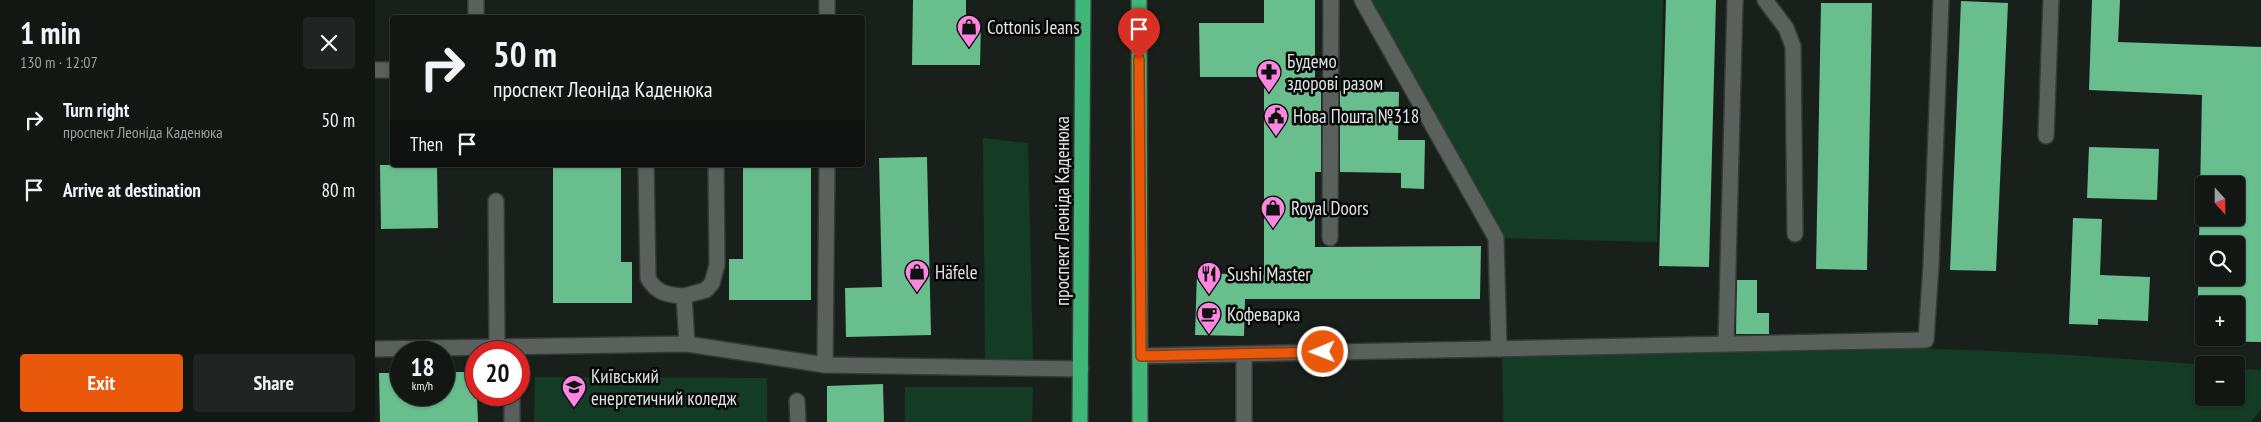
<!DOCTYPE html>
<meta charset="utf-8">
<style>
body{margin:0;font-family:"PT Sans Narrow",sans-serif;background:#202422;color:#f1f3f6;height:100vh;display:flex;flex-direction:column;font-size:19px;white-space:nowrap}
*{box-sizing:border-box;margin:0}
p{font-size:16px;color:#9d9fa0}
.icon{flex:none;width:28px;height:28px;fill:none;stroke:currentColor;stroke-width:2;stroke-linecap:round;stroke-linejoin:round}
.map{position:relative;flex:1;overflow:hidden}
.details{display:flex;flex-direction:column;background:#131714;width:375px}
.details>*{flex:none}
.hud{position:absolute;left:15px;top:15px;width:475px;height:152px;border-radius:5px;box-shadow:0 1px 4px #0004,0 0 0 1px #323634;background:#131714;color:#f1f3f6;overflow:hidden}
.needle{width:32px;rotate:159deg}
.buttons{position:absolute;left:1820px;top:176px;display:grid;gap:10px}
.buttons a{display:grid;place-items:center;width:50px;height:50px;border-radius:5px;background:#131714;box-shadow:0 1px 4px #0004,0 0 0 1px #323634;font-size:25px}
.speed{position:absolute;left:15px;top:341px;display:flex;gap:10px;font-size:25px;font-weight:700;text-align:center}
.speed>*{display:grid;place-content:center;width:65px;height:65px;border-radius:50%;background:#131714;box-shadow:0 1px 4px #0004,0 0 0 1px #323634;line-height:1}
.speed small{font-size:12px;font-weight:400}
.speed .limit{border:8px solid #d22;background:#fff;color:#111}
.pin{position:absolute;display:grid;place-items:center;width:42px;height:42px;color:#fff;margin:-51px -21px;border-radius:50% 50% 50% 0;rotate:-45deg;box-shadow:0 0 5px #0007}
.pin .icon{rotate:45deg}
.me{position:absolute;width:55px;margin:-28px;rotate:269deg;stroke-linejoin:round;filter:drop-shadow(0 0 4px #0008)}
.turn{display:flex;align-items:center;gap:18px;height:105px;padding:0 20px;font-size:22px}
.turn .icon{width:65px;height:65px;stroke-width:2.5}
.turn b{display:block;font-size:35px;line-height:42px}
.then{display:flex;align-items:center;height:48px;padding:0 20px;background:#0003;gap:10px;font-size:19px}
.round{display:grid;place-items:center;flex:none;width:52px;height:52px;border-radius:5px;background:#202422}
.overview{display:flex;align-items:center;justify-content:space-between;height:85px;padding:0 20px}
h1{font-size:30px;font-weight:600;line-height:38px}
.button{display:flex;gap:10px;margin-top:auto;padding:10px 20px}
.button a{flex:1;height:58px;border-radius:5px;background:#ea580c;color:#fff;font-size:20px;font-weight:600;line-height:58px;text-align:center}
.button a+a{background:#202422;color:#f1f3f6}
ul{padding:0;list-style:none}
li{display:flex;align-items:center;gap:15px;height:70px;padding:0 20px}
li div{flex:1}
li b{display:block;font-size:19px}
li em{font-style:normal}
main{display:flex;flex:1;min-height:0}
.map>svg:first-child{display:block}
.green{fill:#133b26}
.building{fill:#69be8d;fill-rule:evenodd}
.lines{fill:none;stroke-linecap:round;stroke-linejoin:round}
.minor-casing{stroke:#353937;stroke-width:18}
.highway-casing{stroke:#353937;stroke-width:18}
.minor{stroke:#5a615c;stroke-width:15}
.highway{stroke:#40b679;stroke-width:15}
.route-casing{stroke:#983908;stroke-width:12}
.route{stroke:#ea580c;stroke-width:9}
.labels{text-anchor:middle;dominant-baseline:central;stroke-width:5;stroke-linejoin:round;paint-order:stroke}
.poi-label{font-size:19px;fill:#e1e5e3;stroke:#060807;text-anchor:start}
.street-label{font-size:19px;fill:#e1e5e3;stroke:#060807}
</style>
<main>
<section class="details">
<div class="overview"><div><h1>1 min</h1><p>130 m · 12:07</p></div><a class="round"><svg class="icon" aria-label="close" viewBox="0 0 24 24"><path d="M6 6l12 12M18 6L6 18"/></svg></a></div>
<ul>
<li><svg class="icon" aria-label="right" viewBox="0 0 24 24"><path d="M7 20v-9h11M14 6l5 5-5 5"/></svg><div><b>Turn right</b><p>проспект Леоніда Каденюка</p></div><em>50 m</em></li>
<li><svg class="icon" aria-label="arrive" viewBox="0 0 24 24"><path d="M6 21V4h12l-3 4 3 4H6"/></svg><div><b>Arrive at destination</b></div><em>80 m</em></li>
</ul>
<div class="button"><a>Exit</a><a>Share</a></div>
</section>
<div class="map">
<svg width="1886" height="422" viewBox="0 0 1886 422">
<rect width="100%" height="100%" fill="#191f1b"/>
<g class="green">
<path d="M989,0h299l-6,242 -161,-4z"/>
<path d="M608,138l45,5 5,217h-48z"/>
<path d="M1127,341c235,3 469,3 703,24l-1,33h32v-30l25,2v39l-10,13h-748z"/>
<path d="M160,377l232,1v44h-233z"/>
<path d="M530,387h128l-1,35h-127z"/>
</g>
<g class="building">
<path d="M538,0h53v21l15,1 -1,43h-68z"/>
<path d="M889,0h51v91h6v81h-6v75l166,-1 -1,53h-235l-1,37 -49,-1 2,-62 67,2v-198h-64l-1,-54h65z"/>
<path d="M1291,0h50l-7,267 -50,-1z"/>
<path d="M1717,0h28l-2,42 143,5v295l-64,-1 5,-246 -113,-5zM1829,185h32v33h-32zM1829,245h32v33h-32zM1829,305h32v33h-32z"/>
<path d="M1586,1l47,2 -12,268 -46,-1z"/>
<path d="M1446,3h51l-5,267 -51,-1z"/>
<path d="M965,91l59,1 -1,48h27l-1,49 -23,-1v-15l-61,-1z"/>
<path d="M1714,147l70,2 -2,51 -70,-2z"/>
<path d="M552,157l4,178 -85,2 -1,-49 37,-1 -3,-129z"/>
<path d="M5,165h57l1,63 -57,1z"/>
<path d="M178,165h68v97h11v41h-79z"/>
<path d="M368,165h68v135h-82v-41h14z"/>
<path d="M1698,218l29,1 -2,56 50,2 -2,44 -50,-2v6l-29,-1z"/>
<path d="M1362,280h20v33h12v21h-33z"/>
<path d="M69,372h32l2,50h-98l-1,-49h22v22h43z"/>
<path d="M508,384l1,38h-57v-36z"/>
</g>
<g class="lines">
<defs>
<g id="minor">
<path d="M452,0v18"/>
<path d="M987,0l134,238 3,111"/>
<path d="M1390,0l21,28 7,18 2,188"/>
<path d="M101,18v-18"/>
<path d="M0,70h18"/>
<path d="M1671,136l5,-136"/>
<path d="M271,165l2,113c8,15 19,17 36,18l3,48"/>
<path d="M121,201l1,146"/>
<path d="M955,238l1,-238"/>
<path d="M309,296l22,-6 6,-7 5,-18 -1,-100"/>
<path d="M1351,344l9,-344"/>
<path d="M0,349l312,-5 138,21 256,4"/>
<path d="M766,356l785,-16 5,-75 10,-265"/>
<path d="M450,365l2,-200"/>
<path d="M137,395v27"/>
<path d="M422,401l1,21"/>
<path d="M869,422v-68"/>
</g>
<g id="highway">
<path d="M764,0l1,422"/>
<path d="M705,422l3,-422"/>
</g>
</defs>
<use href="#minor" class="minor-casing"/>
<use href="#highway" class="highway-casing"/>
<use href="#minor" class="minor"/>
<use href="#highway" class="highway"/>
</g>
<g class="lines">
<defs>
<path id="route" d="M764,59l2,297 182,-4"/>
</defs>
<use href="#route" class="route-casing"/>
<use href="#route" class="route"/>
</g>
<defs>
<symbol id="shop-pin" viewBox="-11 -11 22 30"><path d="M0 17L-7.5 6A9.5 9.5 0 1 1 7.5 6Z" fill="#fd86e1" stroke="#060807"/><path d="M-5-2.5h2.3a2.7 3.5 0 0 1 5.4 0H5L5.5 6h-11ZM-1.5-2.5h3a1.5 2.3 0 0 0-3 0Z" fill="#111"/></symbol>
<symbol id="pharmacy-pin" viewBox="-11 -11 22 30"><path d="M0 17L-7.5 6A9.5 9.5 0 1 1 7.5 6Z" fill="#fd86e1" stroke="#060807"/><path d="M-2-6h4v4h4v4h-4v4h-4v-4h-4v-4h4Z" fill="#111"/></symbol>
<symbol id="civic-pin" viewBox="-11 -11 22 30"><path d="M0 17L-7.5 6A9.5 9.5 0 1 1 7.5 6Z" fill="#fd86e1" stroke="#060807"/><path d="M-.6-6.5H3V-4.5H.6V-3L4-1V1h2V6H-6V1h2V-1L-.6-3ZM-1.2 2.5V6h2.4V2.5Z" fill="#111"/></symbol>
<symbol id="restaurant-pin" viewBox="-11 -11 22 30"><path d="M0 17L-7.5 6A9.5 9.5 0 1 1 7.5 6Z" fill="#fd86e1" stroke="#060807"/><path d="M-5-6h1v4h1v-4h1v4h1v-4h1v5L-1.5 .5V6h-2V.5L-5-1ZM5-6V6H3V1.5H1.5Q1.5-4 5-6Z" fill="#111"/></symbol>
<symbol id="cafe-pin" viewBox="-11 -11 22 30"><path d="M0 17L-7.5 6A9.5 9.5 0 1 1 7.5 6Z" fill="#fd86e1" stroke="#060807"/><path d="M-5.5-4.5H6V0H3Q3 3.5 0 3.5H-2.5Q-5.5 3.5-5.5 0ZM3-3.2v2h1.7v-2ZM-6 4.5H4V6H-6Z" fill="#111"/></symbol>
<symbol id="university-pin" viewBox="-11 -11 22 30"><path d="M0 17L-7.5 6A9.5 9.5 0 1 1 7.5 6Z" fill="#fd86e1" stroke="#060807"/><path d="M0-5L7-2L0 1L-7-2ZM-4 1L0 2.5L4 1V4Q0 6-4 4Z" fill="#111"/></symbol>
</defs>
<g fill-rule="evenodd">
<use href="#shop-pin" x="580" y="13" width="28" height="38"/>
<use href="#pharmacy-pin" x="880" y="58" width="28" height="38"/>
<use href="#civic-pin" x="887" y="102" width="28" height="38"/>
<use href="#shop-pin" x="884" y="194" width="28" height="38"/>
<use href="#shop-pin" x="528" y="258" width="28" height="38"/>
<use href="#restaurant-pin" x="820" y="260" width="28" height="38"/>
<use href="#cafe-pin" x="820" y="300" width="28" height="38"/>
<use href="#university-pin" x="185" y="373" width="28" height="38"/>
</g>
<g class="labels">
<g class="poi-label">
<text x="612" y="27">Cottonis Jeans</text>
<text x="912" y="61">Будемо<tspan x="912" dy="22">здорові разом</tspan></text>
<text x="918" y="116">Нова Пошта №318</text>
<text x="916" y="208">Royal Doors</text>
<text x="560" y="272">Häfele</text>
<text x="852" y="274">Sushi Master</text>
<text x="852" y="314">Кофеварка</text>
<text x="216" y="376">Київський<tspan x="216" dy="22">енергетичний коледж</tspan></text>
</g>
<g class="street-label">
<text transform="translate(687 211) rotate(-90)">проспект Леоніда Каденюка</text>
</g>
</g>
</svg>
<div class="buttons">
<a><svg class="needle" viewBox="-14 -14 28 28"><path d="M0-13l5 13h-10z" fill="#e53935"/><path d="M0 13l5-13h-10z" fill="#9d9fa0"/></svg></a>
<a><svg class="icon" aria-label="search" viewBox="0 0 24 24"><circle cx="10" cy="10" r="6"/><path d="M15 15l6 6"/></svg></a>
<a>+</a>
<a>−</a>
</div>
<div class="speed"><div>18<small>km/h</small></div><div class="limit">20</div></div>
<div class="pin" style="left:764px;top:59px;background:#d93025"><svg class="icon" aria-label="arrive" viewBox="0 0 24 24"><path d="M6 21V4h12l-3 4 3 4H6"/></svg></div>
<svg class="me" style="left:948px;top:352px" viewBox="-20 -20 40 40"><circle r="17" fill="#ea580c" stroke="#fff" stroke-width="3"/><path d="M0-11L8 9 0 5-8 9z" fill="#fff"/></svg>
<div class="hud">
<div class="turn"><svg class="icon" aria-label="right" viewBox="0 0 24 24"><path d="M7 20v-9h11M14 6l5 5-5 5"/></svg><div><b>50 m</b>проспект Леоніда Каденюка</div></div>
<div class="then">Then<svg class="icon" aria-label="arrive" viewBox="0 0 24 24"><path d="M6 21V4h12l-3 4 3 4H6"/></svg></div>
</div>
</div>
</main>
